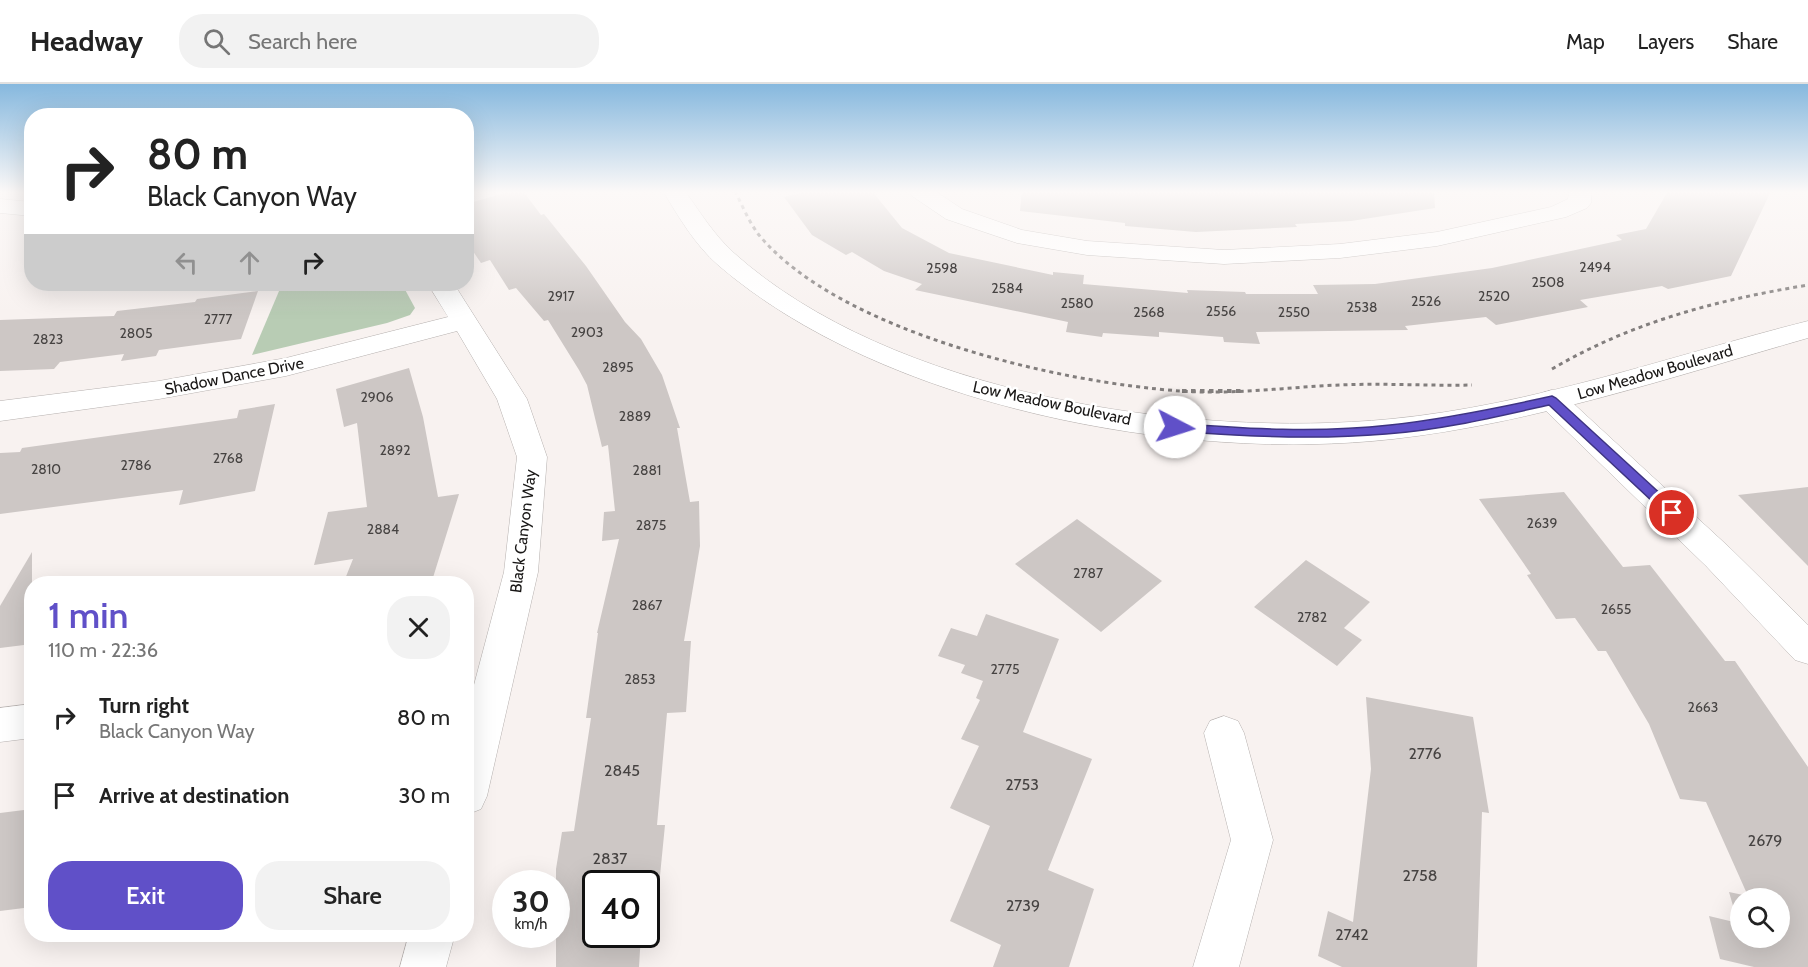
<!DOCTYPE html>
<meta charset="utf-8">
<style>
body{margin:0;font-family:Cabin,sans-serif;background:#f2f2f2;color:#222;height:100vh;display:flex;flex-direction:column;font-size:22px;white-space:nowrap}
*{box-sizing:border-box;margin:0}
p{font-size:20px;color:#767676}
.icon{flex:none;width:33px;height:33px;fill:none;stroke:currentColor;stroke-width:2;stroke-linecap:round;stroke-linejoin:round}
.map{position:relative;flex:1;overflow:hidden}
.panel{position:absolute;left:24px;top:492px;width:450px;height:366px;display:flex;flex-direction:column;background:#fff;border-radius:24px;box-shadow:0 6px 24px #0002}
.panel>*{flex:none}
.hud{position:absolute;left:24px;top:24px;width:450px;height:183px;border-radius:24px;box-shadow:0 6px 24px #0002;background:#fff;color:#222;overflow:hidden}
.tools{position:absolute;left:1730px;top:804px;display:grid;gap:12px}
.tools a{display:grid;place-items:center;width:60px;height:60px;border-radius:50%;background:#fff;box-shadow:0 6px 24px #0002;font-size:30px}
.speed{position:absolute;left:492px;top:786px;display:flex;gap:12px;font-size:30px;font-weight:700;text-align:center}
.speed>*{display:grid;place-content:center;width:78px;height:78px;border-radius:50%;background:#fff;box-shadow:0 6px 24px #0002;line-height:1}
.speed small{font-size:15px;font-weight:400}
.speed .limit{border:3px solid #111;border-radius:9px;background:#fff;color:#111}
.pin{position:absolute;display:grid;place-items:center;width:51px;height:51px;color:#fff;margin:-26px;border:3px solid #fff;border-radius:50%;box-shadow:0 2px 6px #0007}
.me{position:absolute;width:66px;margin:-33px;rotate:95deg;stroke-linejoin:round;filter:drop-shadow(0 0 4px #0008)}
.turn{display:flex;align-items:center;gap:21px;height:126px;padding:0 24px;font-size:27px}
.turn .icon{width:78px;height:78px;stroke-width:2.5}
.turn b{display:block;font-size:42px;line-height:51px}
.lanes{display:flex;align-items:center;height:57px;padding:0 24px;background:#0003;justify-content:center;gap:30px;direction:ltr}
.lanes .off{opacity:.35}
.round{display:grid;place-items:center;flex:none;width:63px;height:63px;border-radius:24px;background:#f2f2f2}
.head{display:flex;align-items:center;justify-content:space-between;height:102px;padding:0 24px}
h1{font-size:36px;font-weight:600;line-height:45px;color:#6050c8}
.action{display:flex;gap:12px;margin-top:auto;padding:12px 24px}
.action a{flex:1;height:69px;border-radius:24px;background:#6050c8;color:#fff;font-size:24px;font-weight:600;line-height:69px;text-align:center}
.action a+a{background:#f2f2f2;color:#222}
ul{padding:0;list-style:none}
li{display:flex;align-items:center;gap:18px;height:78px;padding:0 24px}
li div{flex:1}
li b{display:block;font-size:22px}
li em{font-style:normal}
header{display:flex;align-items:center;gap:36px;box-sizing:border-box;height:84px;padding:0 30px;background:#fff;border-bottom:2px solid #e0e0e0}
header strong{font-size:28px}
nav{display:flex;gap:33px;margin-inline-start:auto;font-size:21px}
.search{width:420px;height:54px;background:#f2f2f2;display:flex;align-items:center;gap:15px;box-sizing:border-box;padding:0 21px;border-radius:24px;color:#767676;font-size:22px}
.map>svg:first-child{display:block}
.green{fill:#b8ccb4}
.building{fill:#cdc7c5;fill-rule:evenodd}
.lines{fill:none;stroke-linecap:round;stroke-linejoin:round}
.street-casing{stroke:#b6b1af;stroke-width:1}
.secondary-casing{stroke:#b6b1af;stroke-width:1}
.path-far1{stroke:#827e7d;stroke-width:3;stroke-dasharray:4 4;stroke-linecap:butt}
.path{stroke:#827e7d;stroke-width:4;stroke-dasharray:4.5 4.5;stroke-linecap:butt}
.street{fill:#fff;fill-rule:evenodd}
.secondary{fill:#fff;fill-rule:evenodd}
.route{fill:#6050c8;stroke:#3e3482;stroke-width:1.5}
.labels{text-anchor:middle;dominant-baseline:central;stroke-width:5;stroke-linejoin:round;paint-order:stroke}
.number-label{font-size:14px;fill:#464342}
.street-label{font-size:16px;fill:#191716;stroke:#fff}
.near-number-label{font-size:16px;fill:#464342}
</style>
<header>
<strong>Headway</strong>
<div class="search"><svg class="icon" aria-label="search" viewBox="0 0 24 24"><circle cx="10" cy="10" r="6"/><path d="M15 15l6 6"/></svg>Search here</div>
<nav><a>Map</a><a>Layers</a><a>Share</a></nav>
</header>
<div class="map">
<svg width="1808" height="883" viewBox="0 0 1808 883">
<rect width="100%" height="100%" fill="#f8f2f0"/>
<path class="green" d="M282,200h120l13,24 -5,7 -23,8 -135,32z"/>
<g class="building">
<path d="M512,107h11l18,24 3,-1 42,52 39,56 16,17 21,36 18,53h-3l13,74 9,-1 1,45 -16,95h7l-5,71 -19,1 -10,112h8l-8,81 -11,1v-23h-50v50h45l-2,33h-83v-98l6,-37 12,-1 17,-113h-5l12,-85h-1l22,-94 -17,2 2,-29 11,-1 -7,-66 -6,2 -15,-62 -8,-15 -31,-50 -4,1 -28,-33 -7,2 -19,-30 -9,3 -15,-22v-37z"/>
<path d="M809,107h63l30,37 47,25 104,22v-3l31,3 -1,9 105,9 -1,-3 58,2 1,2h72l-5,-9 62,-1 117,-16 130,-28 -6,-5 30,-6 22,-38h103l-40,85 -63,13 -6,-3 -82,14 8,7 -92,18 -10,-8 -81,9 3,4 -152,2 4,12 -36,-2 -1,-5 -64,-5v5l-56,-4 -1,4 -36,-5 2,-10 -153,-32 7,-6 -38,-13 -32,-19 -6,3 -34,-20 -28,-38z"/>
<path d="M1022,107h412l1,17 -84,13 -56,3 2,3 -101,5 -71,-6v-3l-105,-12z"/>
<path d="M258,207l-17,48 -82,11 -3,6 -35,5 3,-7 -64,8 -6,7 -54,2v-51l114,-4 3,-5 78,-9 2,-3z"/>
<path d="M409,284l14,49 15,80 21,-3 -28,90h-88l10,-25 -39,6 14,-53 39,-5 -10,-84 -13,4 -8,-38z"/>
<path d="M275,320l-20,87 -76,14 4,-15 -183,24v-61l20,-1 2,-4 215,-30 2,-8z"/>
<path d="M1808,403v79l-70,-71z"/>
<path d="M1564,408l59,75 27,-2 75,96h10l73,106v200h-54l-34,-8 -11,-43 29,7 -9,-31 19,4 -42,-94 -26,-3 -31,-75 -43,-73h-8l-23,-33 -19,1 -29,-44 4,-1 -52,-75zM1740,814h39v40h-39z"/>
<path d="M1077,435l85,62 -61,51 -86,-68z"/>
<path d="M32,468v92l-32,4v-42z"/>
<path d="M1306,476l64,42 -26,26 18,12 -25,26 -83,-59z"/>
<path d="M986,530l73,25 -36,93 69,27 -44,111 46,19 -25,78h-76l8,-22 -51,-24 40,-95 -40,-18 29,-62 -18,-7 19,-39 -4,-2 7,-17 -22,-8 4,-8 -27,-9 13,-28 26,8z"/>
<path d="M1366,613l107,20 16,96 -7,-1 -5,155h-135l-24,-11 10,-45 25,11 18,-153z"/>
<path d="M32,725v98l-32,4v-98z"/>
</g>
<g class="lines">
<defs>
<g id="street">
<path d="M909,107h26l27,18 60,21 65,11 137,9 116,-6 97,-12 114,-25 17,-8 1,-8h22v12l-4,5 -21,9 -129,29 -97,12 -116,6 -137,-9 -70,-12 -71,-24 -34,-23z"/>
<path d="M0,115l32,3v14l-32,-3z"/>
<path d="M428,200h26l73,115 20,58 -9,115 -51,224 -6,13 -15,6v-100l38,-143 13,-115 -20,-58 -40,-68 -171,45 -127,23 -159,22v-20l159,-20 127,-23 162,-41z"/>
<path d="M1552,306l10,3 168,155 78,77v39l-13,-4 -89,-94 -164,-159 -5,-7 5,-7z"/>
<path d="M32,620v34l-32,4v-34z"/>
<path d="M1224,632l14,5 6,12 29,107 -34,127h-46l38,-127 -27,-107 6,-12z"/>
<path d="M409,850h46l-9,33h-46z"/>
</g>
<path id="secondary" d="M663,107h22c15,21 29,44 49,62 157,141 453,186 657,166 143,-14 279,-63 417,-98v17c-136,39 -274,85 -415,101 -212,24 -510,-32 -675,-174 -23,-20 -40,-49 -55,-74z"/>
</defs>
<use href="#street" class="street-casing"/>
<use href="#secondary" class="secondary-casing"/>
<g class="path-far1">
<path d="M735,107c7,14 14,31 24,44 80,97 301,148 422,156 53,4 106,-4 159,-6 44,-2 88,1 132,0"/>
<path d="M1552,285c80,-47 165,-69 256,-84"/>
</g>
<path class="path" d="M1182,307h62"/>
<use href="#street" class="street"/>
<use href="#secondary" class="secondary"/>
</g>
<linearGradient id="sky" x2="0" y2="1"><stop stop-color="#86b8de"/><stop offset="0.47" stop-color="#fcf9f8"/><stop offset="1" stop-color="#fcf9f8" stop-opacity="0"/></linearGradient>
<rect width="1808" height="230" fill="url(#sky)"/>
<path class="route" d="M1552,312l4,2 121,111 2,4 -2,3h-9l-119,-111c-54,12 -107,25 -163,29 -70,6 -140,3 -211,-3l-6,-4 6,-4c71,6 144,10 215,2 55,-6 108,-17 162,-29z"/>
<g class="labels">
<g class="number-label">
<text x="1595" y="183">2494</text>
<text x="942" y="184">2598</text>
<text x="1548" y="198">2508</text>
<text x="1007" y="204">2584</text>
<text x="561" y="212">2917</text>
<text x="1494" y="212">2520</text>
<text x="1426" y="217">2526</text>
<text x="1077" y="219">2580</text>
<text x="1362" y="223">2538</text>
<text x="1221" y="227">2556</text>
<text x="1149" y="228">2568</text>
<text x="1294" y="228">2550</text>
<text x="218" y="235">2777</text>
<text x="587" y="248">2903</text>
<text x="136" y="249">2805</text>
<text x="48" y="255">2823</text>
<text x="618" y="283">2895</text>
<text x="377" y="313">2906</text>
<text x="635" y="332">2889</text>
<text x="395" y="366">2892</text>
<text x="228" y="374">2768</text>
<text x="136" y="381">2786</text>
<text x="46" y="385">2810</text>
<text x="647" y="386">2881</text>
<text x="1542" y="439">2639</text>
<text x="651" y="441">2875</text>
<text x="383" y="445">2884</text>
<text x="1088" y="489">2787</text>
<text x="647" y="521">2867</text>
<text x="1616" y="525">2655</text>
<text x="1312" y="533">2782</text>
<text x="1005" y="585">2775</text>
<text x="640" y="595">2853</text>
<text x="1703" y="623">2663</text>
</g>
<g class="street-label">
<text transform="translate(1655 288) rotate(-16)">Low Meadow Boulevard</text>
<text transform="translate(234 292) rotate(-11)">Shadow Dance Drive</text>
<text transform="translate(1052 319) rotate(12)">Low Meadow Boulevard</text>
<text transform="translate(523 447) rotate(-83)">Black Canyon Way</text>
</g>
<g class="near-number-label">
<text x="1425" y="669">2776</text>
<text x="622" y="686">2845</text>
<text x="1022" y="700">2753</text>
<text x="1765" y="756">2679</text>
<text x="610" y="774">2837</text>
<text x="1420" y="791">2758</text>
<text x="1023" y="821">2739</text>
<text x="1352" y="850">2742</text>
</g>
</g>
</svg>
<div class="tools">
<a><svg class="icon" aria-label="search" viewBox="0 0 24 24"><circle cx="10" cy="10" r="6"/><path d="M15 15l6 6"/></svg></a>
</div>
<div class="speed"><div>30<small>km/h</small></div><div class="limit">40</div></div>
<div class="pin" style="left:1672px;top:429px;background:#d93025"><svg class="icon" aria-label="arrive" viewBox="0 0 24 24"><path d="M6 21V4h12l-3 4 3 4H6"/></svg></div>
<svg class="me" style="left:1175px;top:343px" viewBox="-20 -20 40 40"><circle r="19" fill="#fff"/><path d="M0-13L10 11 0 6-10 11z" fill="#6050c8"/></svg>
<div class="hud">
<div class="turn"><svg class="icon" aria-label="right" viewBox="0 0 24 24"><path d="M7 20v-9h11M14 6l5 5-5 5"/></svg><div><b>80 m</b>Black Canyon Way</div></div>
<div class="lanes"><svg class="icon off" aria-label="left" viewBox="0 0 24 24"><path d="M17 20v-9H6M10 6l-5 5 5 5"/></svg><svg class="icon off" aria-label="ahead" viewBox="0 0 24 24"><path d="M12 20V5M6 11l6-6 6 6"/></svg><svg class="icon" aria-label="right" viewBox="0 0 24 24"><path d="M7 20v-9h11M14 6l5 5-5 5"/></svg></div>
</div>
<section class="panel">
<div class="head"><div><h1>1 min</h1><p>110 m · 22:36</p></div><a class="round"><svg class="icon" aria-label="close" viewBox="0 0 24 24"><path d="M6 6l12 12M18 6L6 18"/></svg></a></div>
<ul>
<li><svg class="icon" aria-label="right" viewBox="0 0 24 24"><path d="M7 20v-9h11M14 6l5 5-5 5"/></svg><div><b>Turn right</b><p>Black Canyon Way</p></div><em>80 m</em></li>
<li><svg class="icon" aria-label="arrive" viewBox="0 0 24 24"><path d="M6 21V4h12l-3 4 3 4H6"/></svg><div><b>Arrive at destination</b></div><em>30 m</em></li>
</ul>
<div class="action"><a>Exit</a><a>Share</a></div>
</section>
</div>
